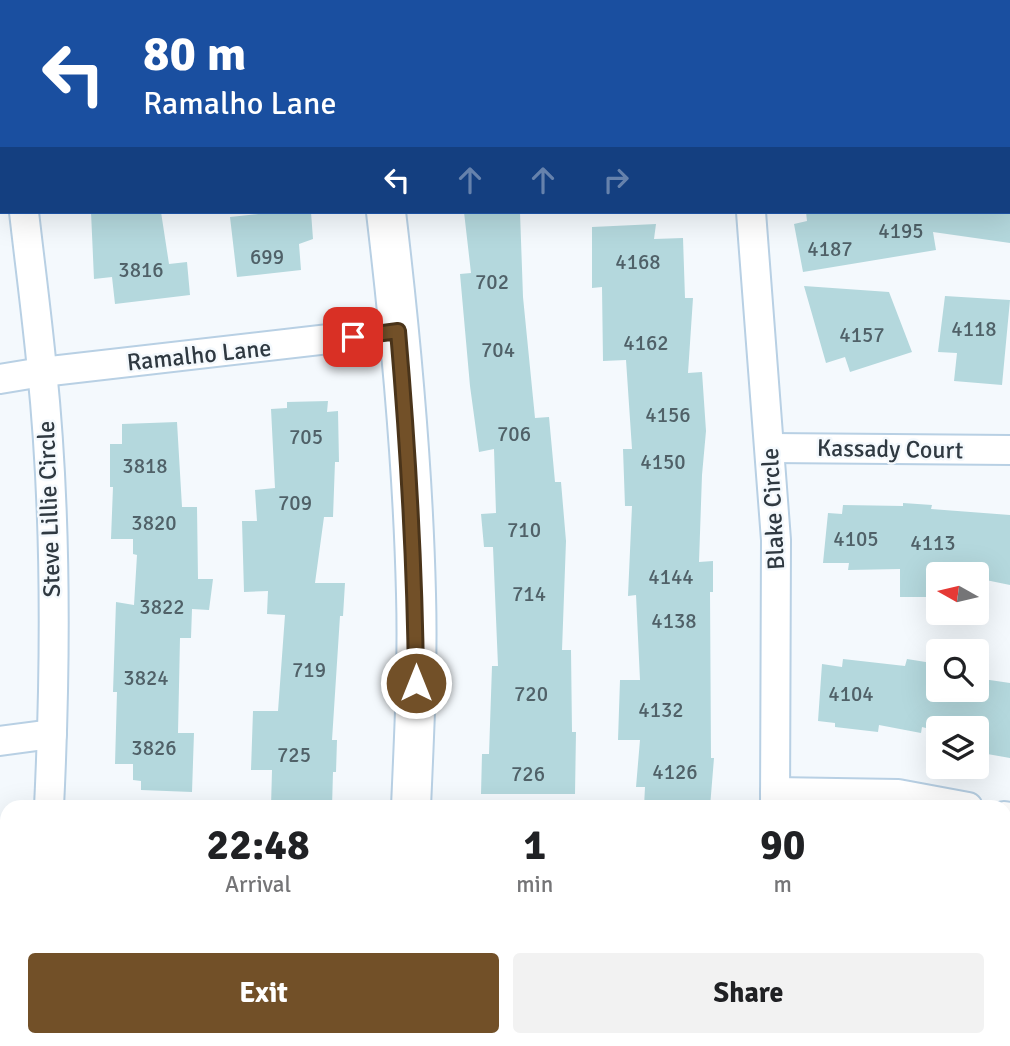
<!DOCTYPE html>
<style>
body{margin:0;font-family:Signika,sans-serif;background:#f2f2f2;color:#202124;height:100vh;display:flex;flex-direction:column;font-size:26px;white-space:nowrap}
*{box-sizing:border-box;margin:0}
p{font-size:23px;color:#757577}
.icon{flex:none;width:38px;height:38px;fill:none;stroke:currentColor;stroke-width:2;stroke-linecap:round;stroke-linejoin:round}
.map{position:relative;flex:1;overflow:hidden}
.sheet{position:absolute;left:0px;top:800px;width:1012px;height:247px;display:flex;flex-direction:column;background:#fff;border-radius:21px 21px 0 0;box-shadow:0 7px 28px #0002}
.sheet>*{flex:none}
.banner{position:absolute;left:0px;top:0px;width:1012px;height:214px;box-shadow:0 7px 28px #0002;background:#1a4fa0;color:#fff;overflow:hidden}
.needle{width:46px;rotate:278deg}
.controls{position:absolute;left:926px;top:562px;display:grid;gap:14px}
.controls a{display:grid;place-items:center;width:63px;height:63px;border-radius:7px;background:#fff;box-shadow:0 7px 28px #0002;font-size:35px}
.pin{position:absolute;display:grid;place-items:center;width:60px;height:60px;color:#fff;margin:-30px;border-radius:14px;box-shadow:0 4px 10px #0006}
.me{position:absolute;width:77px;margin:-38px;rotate:0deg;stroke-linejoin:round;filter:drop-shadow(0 0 5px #0008)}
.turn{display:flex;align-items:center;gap:24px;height:147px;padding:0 28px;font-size:32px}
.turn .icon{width:91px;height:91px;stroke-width:2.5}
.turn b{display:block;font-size:49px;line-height:60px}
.lanes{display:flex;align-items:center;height:66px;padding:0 28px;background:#0003;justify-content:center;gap:35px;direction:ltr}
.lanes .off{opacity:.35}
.eta{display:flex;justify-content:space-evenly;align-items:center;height:119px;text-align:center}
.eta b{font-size:42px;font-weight:700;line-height:49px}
.primary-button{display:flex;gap:14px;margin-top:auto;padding:14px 28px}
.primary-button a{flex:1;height:80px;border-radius:7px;background:#725028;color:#fff;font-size:28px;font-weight:700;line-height:80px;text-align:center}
.primary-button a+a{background:#f2f2f2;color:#202124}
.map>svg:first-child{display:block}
.green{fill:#e6c5fd}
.building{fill:#b4d8dd}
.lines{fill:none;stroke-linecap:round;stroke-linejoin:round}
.street-casing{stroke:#b8d0e4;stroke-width:32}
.secondary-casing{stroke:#b8d0e4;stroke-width:42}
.street{stroke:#fff;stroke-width:28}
.secondary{stroke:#fff;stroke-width:38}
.route-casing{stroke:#4a341a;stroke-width:18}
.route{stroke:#725028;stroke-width:12}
.labels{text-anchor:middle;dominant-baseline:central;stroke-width:5;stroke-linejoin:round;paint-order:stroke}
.number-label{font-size:21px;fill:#506168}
.street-label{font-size:24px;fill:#2f3941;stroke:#f4f9fd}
</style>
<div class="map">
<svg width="1010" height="1046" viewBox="0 0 1010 1046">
<rect width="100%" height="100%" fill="#f4f9fd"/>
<path class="green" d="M303,0h458l-8,2z"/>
<g class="building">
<path d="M91,212h70l8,52 18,-2 3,33 -75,9 -3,-27 -18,2z"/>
<path d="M276,212h35l2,27 -14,5 2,26 -64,7 -7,-60z"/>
<path d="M464,212h56l3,85 12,121 14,-1 6,65h6l5,59 -4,109h9l1,82h4l-1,62h-94l1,-40h7l3,-88h6l-5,-119h-9l-3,-33 15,-1 -2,-64 -15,3 -9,-66 -10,-112 11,-1z"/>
<path d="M806,212h204v31l-77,-11 3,18 -133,22 -9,-48 13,-3z"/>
<path d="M656,224l-2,15 29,-1 2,60h8l-5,75 14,-1 4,59 -4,44 -3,87 14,-1v31h-3l1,166h3l-4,49h-66l1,-20h-9l4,-47h-22l2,-60h20l-4,-85 -8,1 4,-90h-7l-2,-57h9l-6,-89 -23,1 -1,-74 -10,1v-61z"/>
<path d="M804,286l85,6 23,60 -62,20 -5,-15 -19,6z"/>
<path d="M945,296l65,4 -8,85 -48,-4 3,-28 -19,-1z"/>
<path d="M328,401l-1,11 11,-1 1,51h-4l-2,55h-9l-9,66h30l-2,33h-3l-8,124h5l-1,32h-3l-1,35h-61l1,-37h-21l2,-59h25l7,-96 -18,-1 1,-23 -24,1 -2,-71h15l-2,-31 20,-2 -4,-79 16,-1v-6z"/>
<path d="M177,422l5,85h15l1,72h15l-4,31 -17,-1 -1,29h-11l-2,95h16l-2,59 -51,-2v-9l-8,-1v-16h-18l2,-72h-4l3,-90 18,3 3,-50 -4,-1v-15h-22l2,-52h-3v-43h12v-20z"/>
<path d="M903,503l29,2 -1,4 79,6v70l-34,-7v-4h-17l-21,-5v28h-38v-28l-52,1 1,-7h-26l5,-50 14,1 1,-9 60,1z"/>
<path d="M843,659l62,7 2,-7 31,5v26h38v-12l34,5v75l-34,-6v-24h-38v3l-16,-4 -1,6 -42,-8 -1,7 -43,-5v-4l-17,-2 4,-57 20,3z"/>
</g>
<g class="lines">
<defs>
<g id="street">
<path d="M0,72l2,9"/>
<path d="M24,212c6,53 13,105 18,158 15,145 14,292 7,437"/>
<path d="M751,212l25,328 -1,267"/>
<path d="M0,379l42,-7 356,-41"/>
<path d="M771,448l239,2"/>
<path d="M0,741l52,-7"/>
<path d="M775,792l123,2 70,13"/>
<path d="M1004,816l6,1"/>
<path d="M33,1046v-6"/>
<path d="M774,1046v-6"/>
</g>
<g id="secondary">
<path d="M355,0v2"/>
<path d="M386,212c15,126 27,254 30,382 2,71 -2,142 -5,213"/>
<path d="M399,1046l1,-6"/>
</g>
</defs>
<use href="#street" class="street-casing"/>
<use href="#secondary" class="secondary-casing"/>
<use href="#street" class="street"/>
<use href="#secondary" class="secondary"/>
</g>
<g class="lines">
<defs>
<path id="route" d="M353,337l45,-6c10,117 17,234 18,352"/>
</defs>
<use href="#route" class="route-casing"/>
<use href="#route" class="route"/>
</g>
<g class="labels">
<g class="number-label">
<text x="901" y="231">4195</text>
<text x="830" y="249">4187</text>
<text x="267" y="257">699</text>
<text x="638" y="262">4168</text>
<text x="141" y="270">3816</text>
<text x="492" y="282">702</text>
<text x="974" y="329">4118</text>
<text x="862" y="335">4157</text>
<text x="646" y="343">4162</text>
<text x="498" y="350">704</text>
<text x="668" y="415">4156</text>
<text x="514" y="434">706</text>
<text x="306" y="437">705</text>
<text x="663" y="462">4150</text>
<text x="145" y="466">3818</text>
<text x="295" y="503">709</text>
<text x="154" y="523">3820</text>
<text x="524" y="530">710</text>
<text x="856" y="539">4105</text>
<text x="933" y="543">4113</text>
<text x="671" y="577">4144</text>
<text x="529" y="594">714</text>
<text x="162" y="607">3822</text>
<text x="674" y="621">4138</text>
<text x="309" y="670">719</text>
<text x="146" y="678">3824</text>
<text x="531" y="694">720</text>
<text x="851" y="694">4104</text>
<text x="661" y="710">4132</text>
<text x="154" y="748">3826</text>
<text x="294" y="755">725</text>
<text x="675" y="772">4126</text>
<text x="528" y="774">726</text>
</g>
<g class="street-label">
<text transform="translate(199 355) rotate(-6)">Ramalho Lane</text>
<text transform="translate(890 449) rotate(1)">Kassady Court</text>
<text transform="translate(49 509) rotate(-92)">Steve Lillie Circle</text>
<text transform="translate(773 509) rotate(-93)">Blake Circle</text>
</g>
</g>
</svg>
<div class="controls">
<a><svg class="needle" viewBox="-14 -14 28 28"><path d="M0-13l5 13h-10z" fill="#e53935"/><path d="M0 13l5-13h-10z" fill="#757577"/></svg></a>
<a><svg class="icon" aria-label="search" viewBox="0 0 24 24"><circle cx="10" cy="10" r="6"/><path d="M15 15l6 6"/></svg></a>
<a><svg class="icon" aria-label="layers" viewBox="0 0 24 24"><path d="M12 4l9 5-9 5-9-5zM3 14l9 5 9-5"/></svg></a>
</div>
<div class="pin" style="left:353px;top:337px;background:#d93025"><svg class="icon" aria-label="arrive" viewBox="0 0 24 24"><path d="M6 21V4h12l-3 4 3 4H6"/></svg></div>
<svg class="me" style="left:416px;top:683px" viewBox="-20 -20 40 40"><circle r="17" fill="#725028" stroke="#fff" stroke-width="3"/><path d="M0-11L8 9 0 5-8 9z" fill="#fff"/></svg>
<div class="banner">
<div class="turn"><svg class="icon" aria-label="left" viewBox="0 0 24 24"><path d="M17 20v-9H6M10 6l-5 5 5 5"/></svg><div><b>80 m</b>Ramalho Lane</div></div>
<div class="lanes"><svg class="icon" aria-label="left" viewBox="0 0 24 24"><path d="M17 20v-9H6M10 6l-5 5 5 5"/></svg><svg class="icon off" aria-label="ahead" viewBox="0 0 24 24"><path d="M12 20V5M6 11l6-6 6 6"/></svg><svg class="icon off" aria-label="ahead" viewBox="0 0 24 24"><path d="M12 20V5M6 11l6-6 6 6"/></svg><svg class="icon off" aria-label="right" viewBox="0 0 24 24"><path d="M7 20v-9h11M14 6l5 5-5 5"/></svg></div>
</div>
<section class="sheet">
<div class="eta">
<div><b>22:48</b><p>Arrival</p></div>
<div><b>1</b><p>min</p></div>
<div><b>90</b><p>m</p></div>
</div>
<div class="primary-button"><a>Exit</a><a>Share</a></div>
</section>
</div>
